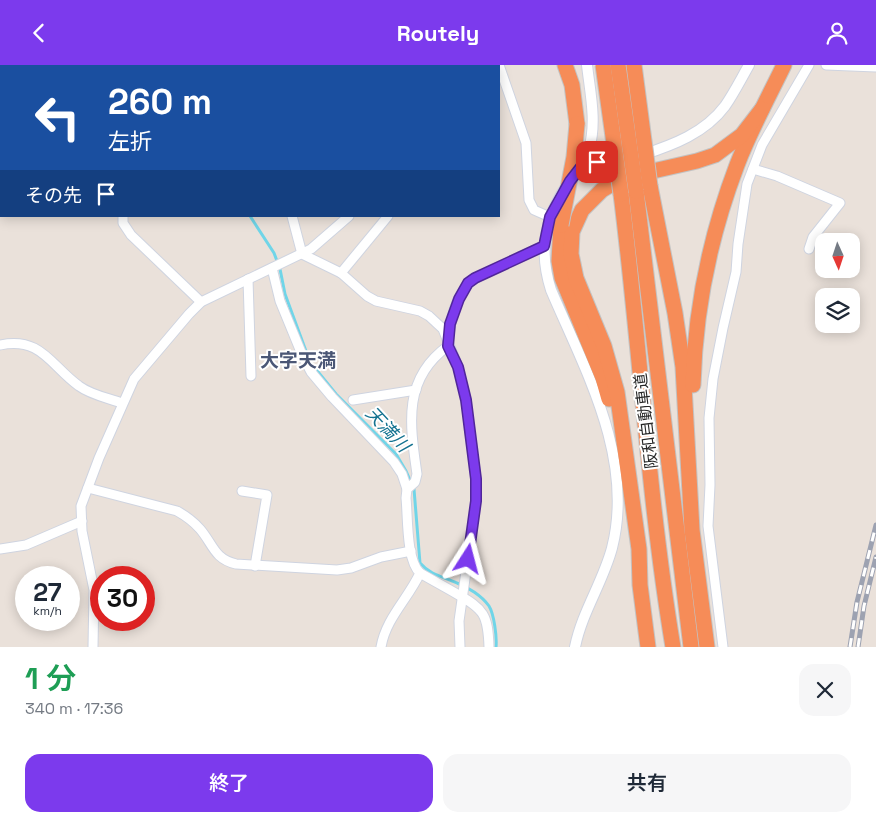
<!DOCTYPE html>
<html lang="ja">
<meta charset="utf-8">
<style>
body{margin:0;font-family:"Space Grotesk","Noto Sans JP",sans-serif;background:#f6f6f7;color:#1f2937;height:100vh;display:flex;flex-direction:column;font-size:19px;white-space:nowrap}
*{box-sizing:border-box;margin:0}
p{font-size:16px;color:#747a83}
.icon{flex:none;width:28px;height:28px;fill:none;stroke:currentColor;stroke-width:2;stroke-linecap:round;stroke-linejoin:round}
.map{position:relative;height:582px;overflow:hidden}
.side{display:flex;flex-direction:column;background:#fff;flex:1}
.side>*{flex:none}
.top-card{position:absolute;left:0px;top:0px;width:500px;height:152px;box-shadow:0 2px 12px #0003;background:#1a4fa0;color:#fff;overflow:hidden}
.needle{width:32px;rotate:177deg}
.tools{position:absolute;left:815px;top:168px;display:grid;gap:10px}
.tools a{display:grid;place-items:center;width:45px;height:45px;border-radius:10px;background:#fff;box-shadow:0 2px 12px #0003;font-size:25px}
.speed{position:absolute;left:15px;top:501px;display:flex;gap:10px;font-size:25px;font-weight:700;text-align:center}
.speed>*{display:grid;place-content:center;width:65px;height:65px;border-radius:50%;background:#fff;box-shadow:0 2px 12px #0003;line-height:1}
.speed small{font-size:12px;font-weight:400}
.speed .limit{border:8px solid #d22;background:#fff;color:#111}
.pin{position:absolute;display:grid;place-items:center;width:42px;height:42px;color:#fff;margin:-21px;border-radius:10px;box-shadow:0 2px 8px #0006}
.me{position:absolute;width:55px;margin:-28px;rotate:9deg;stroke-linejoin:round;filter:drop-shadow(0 0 4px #0008)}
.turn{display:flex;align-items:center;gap:18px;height:105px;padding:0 25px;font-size:22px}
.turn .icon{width:65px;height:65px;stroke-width:2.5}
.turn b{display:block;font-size:35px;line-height:42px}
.then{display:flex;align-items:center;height:48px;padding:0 25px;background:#0003;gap:10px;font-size:19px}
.round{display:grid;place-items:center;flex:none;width:52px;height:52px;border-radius:15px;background:#f6f6f7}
.headline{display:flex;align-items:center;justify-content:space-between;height:85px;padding:0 25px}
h1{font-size:30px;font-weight:600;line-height:38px;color:#1e9e55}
.button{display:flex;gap:10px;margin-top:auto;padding:10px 25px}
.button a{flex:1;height:58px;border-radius:15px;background:#7c3aed;color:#fff;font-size:20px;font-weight:600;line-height:58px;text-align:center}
.button a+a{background:#f6f6f7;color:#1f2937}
header{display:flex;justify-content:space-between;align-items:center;height:65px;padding:0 25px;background:#7c3aed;color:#fff;font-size:22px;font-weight:600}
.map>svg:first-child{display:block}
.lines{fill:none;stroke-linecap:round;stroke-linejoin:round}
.stream{stroke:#70d5e8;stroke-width:3}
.minor-casing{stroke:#cfd4e0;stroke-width:11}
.tertiary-casing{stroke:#cfd4e0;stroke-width:12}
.primary-casing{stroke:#c3c3c3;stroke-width:16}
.motorway-casing{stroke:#c3c3c3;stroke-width:17}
.minor{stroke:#fff;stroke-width:9}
.tertiary{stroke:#fff;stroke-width:10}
.primary{stroke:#e9bb5f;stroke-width:14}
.motorway{stroke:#f68c58;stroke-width:15}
.rail-casing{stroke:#9da2b1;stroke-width:5}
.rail{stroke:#fff;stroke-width:3;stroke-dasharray:9;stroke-linecap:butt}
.motorway-bridge-casing{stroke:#c3c3c3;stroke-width:17;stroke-linecap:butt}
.motorway-bridge{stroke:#f68c58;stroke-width:15}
.route-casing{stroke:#51269a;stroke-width:12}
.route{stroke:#7c3aed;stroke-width:9}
.labels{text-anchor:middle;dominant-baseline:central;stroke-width:4;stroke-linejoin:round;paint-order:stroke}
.street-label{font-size:16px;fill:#282828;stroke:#fff}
.water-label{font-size:18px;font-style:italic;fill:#137290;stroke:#fff}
.quarter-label{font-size:19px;font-weight:bold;fill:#4b5776;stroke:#fff}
</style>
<header><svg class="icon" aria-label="back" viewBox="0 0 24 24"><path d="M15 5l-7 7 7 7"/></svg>Routely<svg class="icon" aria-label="person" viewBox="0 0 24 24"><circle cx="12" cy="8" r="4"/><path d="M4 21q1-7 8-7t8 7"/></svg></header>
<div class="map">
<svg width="876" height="582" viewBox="0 0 876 582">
<rect width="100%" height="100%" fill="#eae1da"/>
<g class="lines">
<g class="stream">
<path d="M115,0l3,1"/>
<path d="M250,151l24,37 6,16 5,25 25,68 26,32 60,60 10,17 8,18 6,74c10,12 24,14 37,20 11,4 25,13 32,23 5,8 8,31 7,41"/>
</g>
<defs>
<g id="minor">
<path d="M199,0l1,1"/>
<path d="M499,0l27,78 3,57 5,10 16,7"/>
<path d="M826,0l50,2"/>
<path d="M753,104l24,7 63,27 -27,34 -4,12"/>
<path d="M123,151v7l8,12 70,67"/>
<path d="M292,151l10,38 39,19 26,23 9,5 44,10 9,5 14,13 15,38 8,33 10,79v22l-17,120 1,26"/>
<path d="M272,203l8,33 23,56 8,15 21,25 62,65 8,12 5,15"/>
<path d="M341,208l47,-57"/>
<path d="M248,214l3,97"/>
<path d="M0,280c41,-9 51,21 79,41 12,9 29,12 43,17"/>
<path d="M353,335l63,-10"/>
<path d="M88,423l89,23c9,5 16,10 23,18 13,15 14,30 36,35l101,6 14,-2 30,-11 30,-6"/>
<path d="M242,426l25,4 -12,71"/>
<path d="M0,484l26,-4 56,-24"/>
<path d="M420,508c12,7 25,14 37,21 27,15 31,21 32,53"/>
<path d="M93,582l1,-57 -12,-59 -1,-25 18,-48 35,-79 55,-65 12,-12 110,-53 38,-33"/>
<path d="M381,582c5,-29 27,-48 39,-74 -14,-13 -12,-57 -14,-75l1,-9 8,-7 2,-8c-7,-49 -15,-95 31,-128 2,-25 6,-52 27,-68l69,-32"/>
<path d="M723,582l-15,-121 2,-41 -1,-67 4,-39 10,-51 13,-56 2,-28 9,-60 15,-39 47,-80"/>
</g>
<g id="tertiary">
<path d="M642,90c31,-10 63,-22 83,-49 9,-13 16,-27 24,-41"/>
<path d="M584,98l38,-4"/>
<path d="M575,582c7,-35 28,-65 37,-99 23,-90 -27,-178 -61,-258 -13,-41 -6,-73 18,-108 8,-11 16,-20 20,-33 8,-27 1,-57 -2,-84"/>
</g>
<g id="primary">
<path d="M484,1l1,-1"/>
<path d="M0,130h1"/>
</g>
<g id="motorway">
<path d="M565,0l7,20 5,39"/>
<path d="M650,121l25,127 8,54 9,163 15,117"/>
<path d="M636,126l55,456"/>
<path d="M621,129c19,151 27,303 52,453"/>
<path d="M561,160l-2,36 3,17 41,100 6,21"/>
<path d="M693,320c2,-76 17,-149 44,-220 13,-34 31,-67 47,-100"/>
<path d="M648,582l-8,-62 -1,-36 -22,-157 -13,-46 -28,-68 -5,-24 1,-22 10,-22 20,-20 15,-9 14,-5 66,-15 18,-6 27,-20 20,-26"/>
</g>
</defs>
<use href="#minor" class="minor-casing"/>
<use href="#tertiary" class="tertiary-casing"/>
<use href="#primary" class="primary-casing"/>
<use href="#motorway" class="motorway-casing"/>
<use href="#minor" class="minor"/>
<use href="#tertiary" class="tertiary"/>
<use href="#primary" class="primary"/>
<use href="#motorway" class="motorway"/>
<defs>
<g id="rail">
<path d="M850,582l7,-45 19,-77"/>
<path d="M858,582l6,-41 12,-49"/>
</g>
</defs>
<use href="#rail" class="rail-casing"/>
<use href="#rail" class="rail"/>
<defs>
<g id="motorway-bridge">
<path d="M603,0l18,129"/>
<path d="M618,0l18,126"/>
<path d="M634,0l16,121"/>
<path d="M561,160l13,-68 3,-33"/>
</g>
</defs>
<use href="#motorway-bridge" class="motorway-bridge-casing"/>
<use href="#motorway-bridge" class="motorway-bridge"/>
</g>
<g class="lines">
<defs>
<path id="route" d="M468,494l8,-58v-22l-10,-79 -8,-33 -10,-21 2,-22 9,-25 9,-16 7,-5 69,-32 6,-29 20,-36 14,-18 13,-1"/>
</defs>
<use href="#route" class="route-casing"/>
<use href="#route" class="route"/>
</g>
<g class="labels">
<g class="street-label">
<text transform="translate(646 356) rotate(-97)">阪和自動車道</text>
</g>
<g class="water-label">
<text transform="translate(388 364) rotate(47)">天満川</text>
</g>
<g class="quarter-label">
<text x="298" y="295">大字天満</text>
</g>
</g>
</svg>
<div class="tools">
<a><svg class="needle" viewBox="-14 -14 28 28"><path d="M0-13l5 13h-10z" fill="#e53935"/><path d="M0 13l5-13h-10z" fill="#747a83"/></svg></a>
<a><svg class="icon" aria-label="layers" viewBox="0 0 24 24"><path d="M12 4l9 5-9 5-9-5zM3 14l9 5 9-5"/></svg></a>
</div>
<div class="speed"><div>27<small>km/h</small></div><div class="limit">30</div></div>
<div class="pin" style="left:597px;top:97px;background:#d93025"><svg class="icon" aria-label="arrive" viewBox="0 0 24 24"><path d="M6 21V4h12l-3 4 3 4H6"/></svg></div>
<svg class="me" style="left:468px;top:494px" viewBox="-20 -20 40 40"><path d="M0-17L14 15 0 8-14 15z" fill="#7c3aed" stroke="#fff" stroke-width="4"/></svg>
<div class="top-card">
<div class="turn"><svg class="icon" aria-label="left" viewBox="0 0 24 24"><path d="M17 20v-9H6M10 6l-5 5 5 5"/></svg><div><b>260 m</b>左折</div></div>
<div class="then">その先<svg class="icon" aria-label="arrive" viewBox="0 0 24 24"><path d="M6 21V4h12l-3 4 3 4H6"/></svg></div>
</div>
</div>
<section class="side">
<div class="headline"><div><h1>1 分</h1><p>340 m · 17:36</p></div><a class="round"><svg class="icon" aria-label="close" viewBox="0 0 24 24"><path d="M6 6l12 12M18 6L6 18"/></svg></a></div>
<div class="button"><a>終了</a><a>共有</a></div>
</section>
